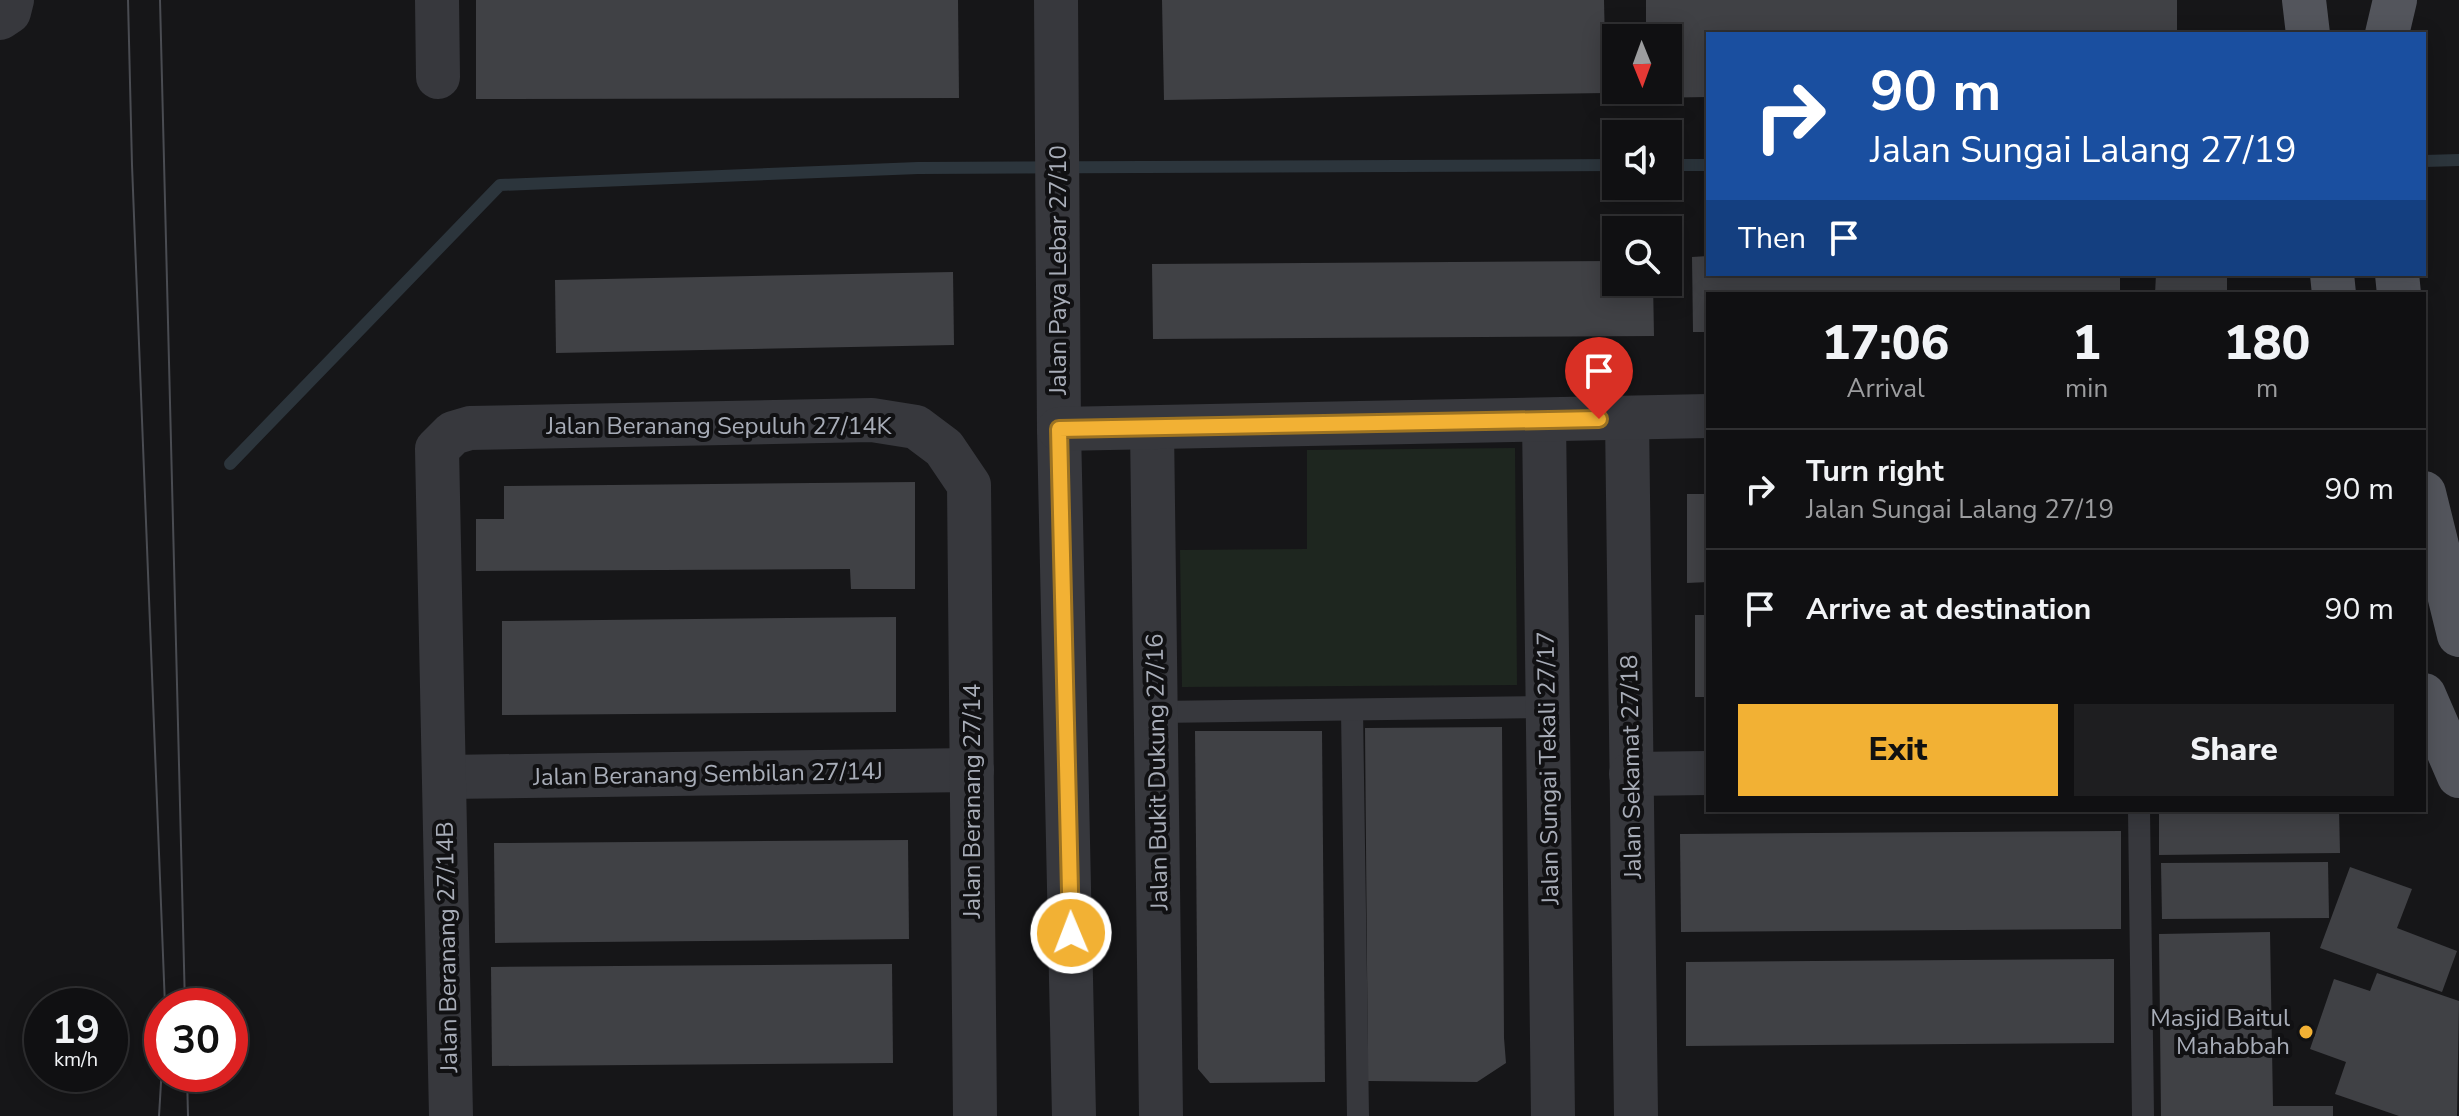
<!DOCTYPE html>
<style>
body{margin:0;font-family:"Nunito Sans",sans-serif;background:#1e1e20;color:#f1f3f6;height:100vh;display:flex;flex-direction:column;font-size:30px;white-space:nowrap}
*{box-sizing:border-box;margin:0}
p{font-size:26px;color:#9c9d9f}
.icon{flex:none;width:44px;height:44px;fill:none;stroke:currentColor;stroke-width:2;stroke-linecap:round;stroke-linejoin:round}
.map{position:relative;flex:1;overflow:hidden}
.details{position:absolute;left:1706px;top:292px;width:720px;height:520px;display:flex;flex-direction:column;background:#101012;border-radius:0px;box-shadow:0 4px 20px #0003,0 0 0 2px #303032}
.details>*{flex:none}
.banner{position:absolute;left:1706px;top:32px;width:720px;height:244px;border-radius:0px;box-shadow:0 4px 20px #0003,0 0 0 2px #303032;background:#1a4fa0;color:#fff;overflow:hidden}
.needle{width:52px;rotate:179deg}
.fabs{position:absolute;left:1602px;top:24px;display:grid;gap:16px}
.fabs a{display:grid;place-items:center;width:80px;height:80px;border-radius:0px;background:#101012;box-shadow:0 4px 20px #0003,0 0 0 2px #303032;font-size:40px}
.speed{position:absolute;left:24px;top:988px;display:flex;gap:16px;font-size:40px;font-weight:700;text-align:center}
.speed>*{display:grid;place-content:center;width:104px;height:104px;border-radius:50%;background:#101012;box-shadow:0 4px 20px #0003,0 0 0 2px #303032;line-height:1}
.speed small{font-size:20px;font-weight:400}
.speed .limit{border:12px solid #d22;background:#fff;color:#111}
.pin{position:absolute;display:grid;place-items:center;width:68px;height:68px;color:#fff;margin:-82px -34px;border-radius:50% 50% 50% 0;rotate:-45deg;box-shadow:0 0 8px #0007}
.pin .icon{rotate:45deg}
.me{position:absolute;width:88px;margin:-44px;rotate:359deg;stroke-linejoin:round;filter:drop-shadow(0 0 6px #0008)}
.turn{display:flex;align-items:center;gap:28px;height:168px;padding:0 32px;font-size:36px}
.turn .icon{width:104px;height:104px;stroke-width:2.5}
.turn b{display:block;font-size:56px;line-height:68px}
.then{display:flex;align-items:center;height:76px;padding:0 32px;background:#0003;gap:16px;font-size:30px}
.eta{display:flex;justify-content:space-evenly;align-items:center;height:136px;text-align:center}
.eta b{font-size:48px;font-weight:800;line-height:56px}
.button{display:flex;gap:16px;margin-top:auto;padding:16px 32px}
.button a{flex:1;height:92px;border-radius:0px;background:#f2b134;color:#111;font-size:32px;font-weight:800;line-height:92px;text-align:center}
.button a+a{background:#1e1e20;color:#f1f3f6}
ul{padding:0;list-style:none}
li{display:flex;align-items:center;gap:24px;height:120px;padding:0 32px;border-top:2px solid #303032}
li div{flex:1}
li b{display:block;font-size:30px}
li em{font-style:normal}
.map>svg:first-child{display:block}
.green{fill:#1e261f}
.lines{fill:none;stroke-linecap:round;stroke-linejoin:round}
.stream{stroke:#2c353c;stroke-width:12}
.building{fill:#404145}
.service{stroke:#37383d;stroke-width:22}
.minor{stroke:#37383d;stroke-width:44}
.primary{stroke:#53555c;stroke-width:44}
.tram{stroke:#4a4c52;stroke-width:2}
.route-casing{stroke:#9d7322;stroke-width:20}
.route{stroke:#f2b134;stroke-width:14}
.poi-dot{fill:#f2b134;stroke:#111113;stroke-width:3}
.labels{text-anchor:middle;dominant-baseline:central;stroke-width:8;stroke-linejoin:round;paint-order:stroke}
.street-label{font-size:24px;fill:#a8adb8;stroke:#111113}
.poi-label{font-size:24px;fill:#a8adb8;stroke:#111113;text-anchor:end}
</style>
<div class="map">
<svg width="2459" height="1116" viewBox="0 0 2459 1116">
<rect width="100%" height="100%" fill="#161618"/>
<path class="green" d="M1515,448l2,237 -335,2 -2,-137 127,-1v-99z"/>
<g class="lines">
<g class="stream">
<path d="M2424,161l35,-1"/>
<path d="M1668,165h40"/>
<path d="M230,464l270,-279 418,-17 698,-3"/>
</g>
</g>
<g class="building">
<path d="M476,0h482l1,98 -483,1z"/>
<path d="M1162,0h442l2,93 -442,7z"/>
<path d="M1646,0h531v34h-469v63l-61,1v-8h21v-52h-22z"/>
<path d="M1708,256v18h412v20h-412v38h-15l-1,-75z"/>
<path d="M1616,261v21h37l1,54 -501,3 -1,-75z"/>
<path d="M953,272l1,73 -398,8 -1,-73z"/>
<path d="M2156,274h71v20h-72z"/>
<path d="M915,482v107h-64l-1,-20 -374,2v-52h28v-33z"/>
<path d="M1687,494h21v88l-21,1z"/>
<rect x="1695" y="615" width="13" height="82"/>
<path d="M896,617v95l-394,3v-94z"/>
<path d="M1502,727l2,311 2,25 -29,19 -109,-1 -3,-353z"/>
<path d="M1195,731h127l3,351 -115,1 -12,-14z"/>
<path d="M2159,810h180l1,43 -181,2z"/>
<path d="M2121,831v98l-440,3 -1,-98z"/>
<path d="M908,840l1,99 -414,4 -1,-100z"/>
<path d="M2328,862l1,56 -167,1 -1,-56z"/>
<path d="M2350,867l62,22 -15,39 60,23 -15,41 -122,-44z"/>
<path d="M2270,932l3,174h60v10h-172l-2,-182z"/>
<path d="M2114,959v84l-428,3v-84z"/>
<path d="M892,964l1,99 -401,3 -1,-99z"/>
<path d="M2377,973l82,28 -2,115h-58l-64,-22 11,-32 -36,-13 24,-70 36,12z"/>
</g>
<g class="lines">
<g class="service">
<path d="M1352,710l6,406"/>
<path d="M1156,712l391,-5"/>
<path d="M2139,810l4,306"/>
</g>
<g class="minor">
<path d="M437,0l1,77"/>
<path d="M1056,0l3,429 15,687"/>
<path d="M0,18l9,-6 3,-12"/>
<path d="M1627,418l9,698"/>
<path d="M1544,420l9,696"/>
<path d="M1152,428l9,688"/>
<path d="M1059,429l649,-13"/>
<path d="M1631,774l77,-1"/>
<path d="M444,777l528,-7"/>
<path d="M451,1116l-14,-667 16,-16 17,-5 402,-8 44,7 28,21 25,37 6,631"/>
</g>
<g class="primary">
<path d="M2304,0l4,34"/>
<path d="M2387,34l8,-34"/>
<path d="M2332,274l2,20"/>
<path d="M2397,274l2,20"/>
<path d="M2424,493l35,142"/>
<path d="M2424,695l35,81"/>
</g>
<g class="tram">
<path d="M128,0l4,165 33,841"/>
<path d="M160,0l25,1006"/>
<path d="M187,1074l1,42"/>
<path d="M159,1116l3,-50"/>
</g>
</g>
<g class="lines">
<defs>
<path id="route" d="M1071,933l-12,-504 540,-10"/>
</defs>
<use href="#route" class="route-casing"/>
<use href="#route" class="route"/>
</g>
<circle class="poi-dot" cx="2306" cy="1032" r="8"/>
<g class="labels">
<g class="street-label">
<text transform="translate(1058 270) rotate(-90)">Jalan Paya Lebar 27/10</text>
<text x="719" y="426">Jalan Beranang Sepuluh 27/14K</text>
<text transform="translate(1631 767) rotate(-91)">Jalan Sekamat 27/18</text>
<text transform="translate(1548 768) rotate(-91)">Jalan Sungai Tekali 27/17</text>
<text transform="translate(1157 772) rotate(-91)">Jalan Bukit Dukung 27/16</text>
<text transform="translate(708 774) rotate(-1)">Jalan Beranang Sembilan 27/14J</text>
<text transform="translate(972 801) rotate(-90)">Jalan Beranang 27/14</text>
<text transform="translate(447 947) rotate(-91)">Jalan Beranang 27/14B</text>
</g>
<g class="poi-label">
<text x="2290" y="1018">Masjid Baitul<tspan x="2290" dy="28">Mahabbah</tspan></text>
</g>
</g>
</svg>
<div class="fabs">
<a><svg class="needle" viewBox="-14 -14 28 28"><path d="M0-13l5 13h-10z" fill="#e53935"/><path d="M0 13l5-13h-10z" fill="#9c9d9f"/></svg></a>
<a><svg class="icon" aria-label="sound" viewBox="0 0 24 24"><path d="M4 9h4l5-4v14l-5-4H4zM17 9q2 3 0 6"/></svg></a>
<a><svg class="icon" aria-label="search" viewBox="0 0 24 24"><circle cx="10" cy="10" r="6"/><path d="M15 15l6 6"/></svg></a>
</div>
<div class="speed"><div>19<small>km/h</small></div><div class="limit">30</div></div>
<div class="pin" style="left:1599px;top:419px;background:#d93025"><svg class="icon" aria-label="arrive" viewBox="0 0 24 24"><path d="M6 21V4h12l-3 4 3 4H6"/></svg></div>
<svg class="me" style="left:1071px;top:933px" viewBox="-20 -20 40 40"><circle r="17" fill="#f2b134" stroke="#fff" stroke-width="3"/><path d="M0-11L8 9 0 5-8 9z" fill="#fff"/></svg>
<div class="banner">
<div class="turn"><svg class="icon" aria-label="right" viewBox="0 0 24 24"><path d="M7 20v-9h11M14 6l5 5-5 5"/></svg><div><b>90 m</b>Jalan Sungai Lalang 27/19</div></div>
<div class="then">Then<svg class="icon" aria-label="arrive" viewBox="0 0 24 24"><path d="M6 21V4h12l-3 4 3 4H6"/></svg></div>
</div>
<section class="details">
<div class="eta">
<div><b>17:06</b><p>Arrival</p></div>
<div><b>1</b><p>min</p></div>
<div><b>180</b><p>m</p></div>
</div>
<ul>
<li><svg class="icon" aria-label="right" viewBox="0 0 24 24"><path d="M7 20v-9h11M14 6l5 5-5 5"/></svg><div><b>Turn right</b><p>Jalan Sungai Lalang 27/19</p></div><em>90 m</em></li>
<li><svg class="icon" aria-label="arrive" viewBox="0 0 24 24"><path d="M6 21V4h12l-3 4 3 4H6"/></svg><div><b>Arrive at destination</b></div><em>90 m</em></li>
</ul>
<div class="button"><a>Exit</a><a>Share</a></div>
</section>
</div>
